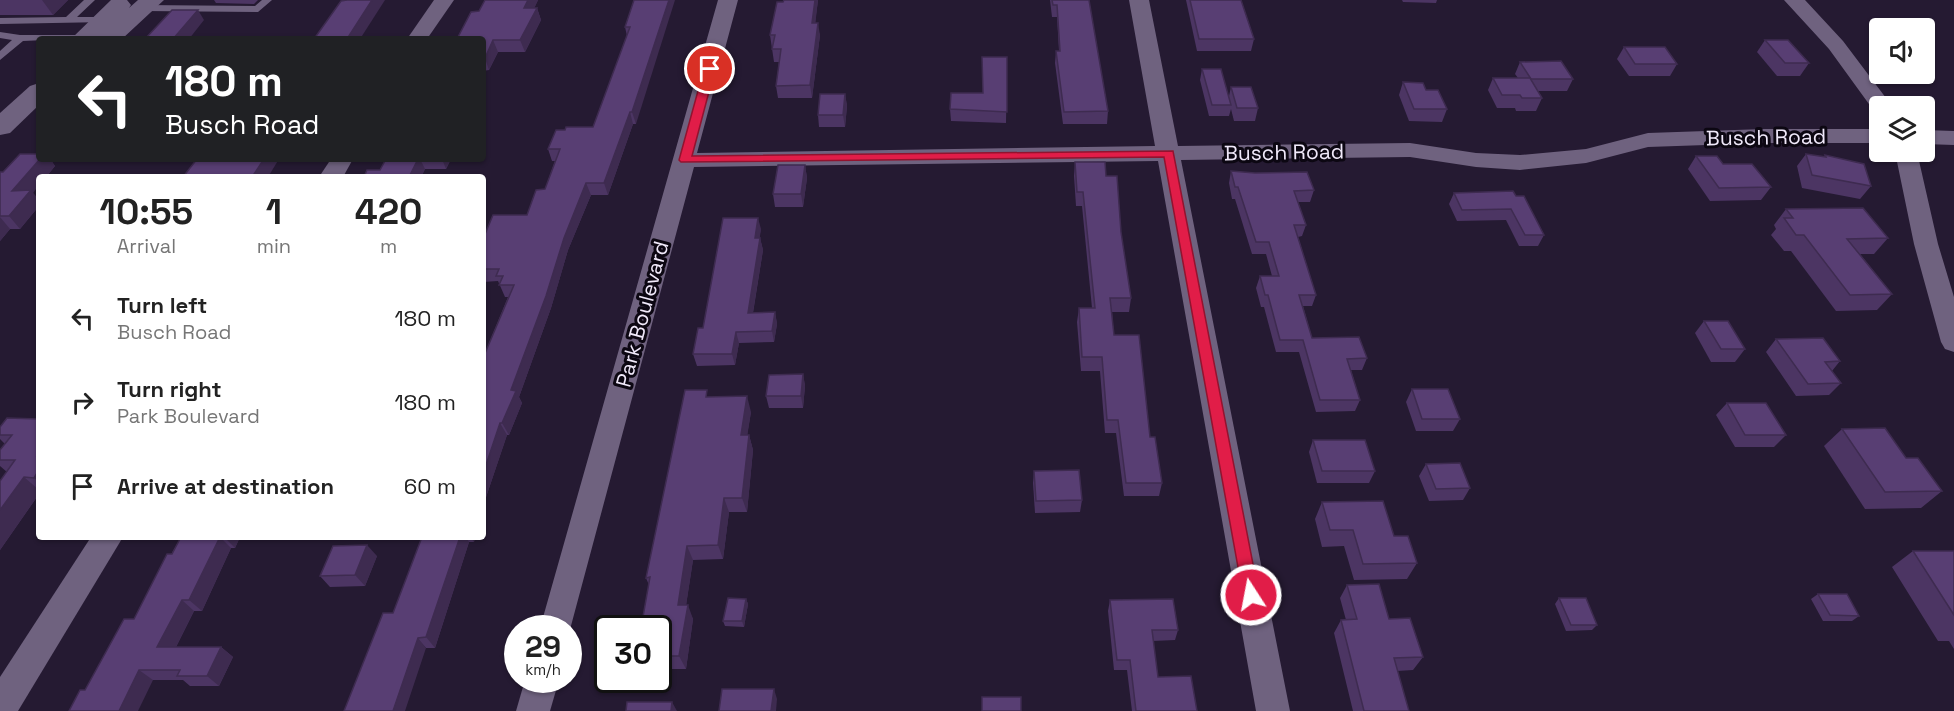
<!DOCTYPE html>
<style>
body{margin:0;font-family:"Space Grotesk",sans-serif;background:#f2f2f2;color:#222;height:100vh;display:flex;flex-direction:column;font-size:22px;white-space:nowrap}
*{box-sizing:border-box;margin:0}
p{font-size:20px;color:#767676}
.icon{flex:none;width:33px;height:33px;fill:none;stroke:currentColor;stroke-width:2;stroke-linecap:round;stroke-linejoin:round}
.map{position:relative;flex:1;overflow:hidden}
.drawer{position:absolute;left:36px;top:174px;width:450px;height:366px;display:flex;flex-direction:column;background:#fff;border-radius:6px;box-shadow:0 2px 4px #0004}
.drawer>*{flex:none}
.guide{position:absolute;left:36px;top:36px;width:450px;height:126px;border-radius:6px;box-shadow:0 2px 4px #0004;background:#202124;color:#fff;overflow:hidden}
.controls{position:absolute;left:1869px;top:18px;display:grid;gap:12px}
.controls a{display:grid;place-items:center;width:66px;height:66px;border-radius:6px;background:#fff;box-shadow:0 2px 4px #0004;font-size:30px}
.speed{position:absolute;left:504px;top:615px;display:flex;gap:12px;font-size:30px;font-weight:700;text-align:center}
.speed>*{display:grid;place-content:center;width:78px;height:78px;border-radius:50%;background:#fff;box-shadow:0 2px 4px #0004;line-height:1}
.speed small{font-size:15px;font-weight:400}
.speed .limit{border:3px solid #111;border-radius:9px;background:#fff;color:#111}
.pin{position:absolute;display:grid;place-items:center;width:51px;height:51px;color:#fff;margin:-26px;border:3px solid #fff;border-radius:50%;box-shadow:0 2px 6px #0007}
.me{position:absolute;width:66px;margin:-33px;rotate:349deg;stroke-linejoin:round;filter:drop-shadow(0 0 4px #0008)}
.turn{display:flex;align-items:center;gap:21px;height:126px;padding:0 30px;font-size:27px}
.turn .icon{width:78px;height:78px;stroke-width:2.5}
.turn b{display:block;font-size:42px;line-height:51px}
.eta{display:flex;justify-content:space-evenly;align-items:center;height:102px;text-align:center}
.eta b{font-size:36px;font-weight:700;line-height:42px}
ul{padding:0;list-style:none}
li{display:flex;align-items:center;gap:18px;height:84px;padding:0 30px}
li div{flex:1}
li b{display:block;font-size:22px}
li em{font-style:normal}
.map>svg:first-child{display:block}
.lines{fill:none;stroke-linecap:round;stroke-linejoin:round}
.lane{fill:#6f627f;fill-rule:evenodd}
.street{fill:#6f627f;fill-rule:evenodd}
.secondary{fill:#6f627f;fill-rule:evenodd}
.wall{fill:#4c3563}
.shaded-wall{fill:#3e2b50}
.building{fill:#583e73;stroke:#3e2b50;stroke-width:1.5}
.route{fill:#e11d48;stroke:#92132f;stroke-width:1.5}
.labels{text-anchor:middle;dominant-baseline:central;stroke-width:6;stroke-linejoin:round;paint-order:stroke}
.street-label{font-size:21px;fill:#f0e9fa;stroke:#0c0712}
</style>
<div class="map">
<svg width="1954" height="711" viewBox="0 0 1954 711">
<rect width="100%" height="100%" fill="#251a32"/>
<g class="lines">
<g class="lane">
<path d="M84,0h11l-18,17h26l3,1v4l-106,2v-6l66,-1z"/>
<path d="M262,0h10l-14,12 -115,-1 -5,-3 5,-3 112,1z"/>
<path d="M0,32l20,3h64l5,3 -66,3 -23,19v-9l12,-11 -12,-2z"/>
</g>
<g class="street">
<path d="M434,0h20l-27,39h-20z"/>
<path d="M718,0h20l-41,153 458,-7 -26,-146h20l29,146 232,-3 66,10 44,2 66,-6 62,-16 116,-4h116v14h-116l-116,4 -62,16 -66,7 -44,-3 -66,-10 -229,3 109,551h-34l-98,-550 -464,6 -126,470v-9h-28z"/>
<path d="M1784,0h21l38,41 49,65h-12v6l-6,-1 -45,-62z"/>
<path d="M1924,130l30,1v14l-30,-1z"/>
<path d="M1895,152h22l21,92 16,53v55l-9,-3 -4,-7 -27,-98z"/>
<path d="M331,159h22l-10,18h-24z"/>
<path d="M91,537h32l-105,174h-18v-34z"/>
<path d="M525,680h34l-9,31h-34z"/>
</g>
<g class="secondary">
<path d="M111,0h16l4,5 -2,3 9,-8h26l-42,39h-51z"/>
<path d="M39,83v22l-29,28 -10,2v-22l30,-27z"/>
</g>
</g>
<g class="wall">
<path d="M0,0h68l-15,15h-53z"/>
<path d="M214,0h44l-4,4 -38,-1z"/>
<path d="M485,0h53l-4,8h3l4,12 -16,32h-27l-9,18 -6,1v-32l-4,-28z"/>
<path d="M634,0l2,124h-3l-25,71h-17l-23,55 -17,58 -32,89 3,6 -13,32h-2l-24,71v-148l25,-61h-3l-7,-16 -15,1v-43l44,-24 18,-26 10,-28h-3l-4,-12 17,-19 28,-3 34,-91 -2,-9z"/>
<path d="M784,0h34l-3,23 5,12 -8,63h-34l-2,-12 3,-24h-5l-4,-27z"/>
<path d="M1050,0h39l19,111 -1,13h-44l-8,-61 1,-12h3l-2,-34h-5z"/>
<path d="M1186,0h55l13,39 -3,12h-54z"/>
<path d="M1402,0h35l-1,3 -33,-1z"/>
<path d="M1765,40l44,23 -9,13h-23l-20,-24z"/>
<path d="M1624,47l53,17 -7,12h-41l-12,-17z"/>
<path d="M1007,57l-1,66 -55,-2 -1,-12 32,-16z"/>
<path d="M1520,62l53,17 -6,12h-29l4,7 -6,13h-20l-1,-3h-18l-9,-18 5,-12h25l-3,-4z"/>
<path d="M1202,69l27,27 2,-9 27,21 -3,13h-21l-3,-12 -2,7h-20l-9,-36z"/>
<path d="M1403,82l23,8 21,19 -5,13 -33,-1 -10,-26z"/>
<path d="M845,94l2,12 -2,21h-26l-1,-12z"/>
<path d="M1806,154l18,3 1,-2 46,31 -11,13 -58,-11 -5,-22z"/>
<path d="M1696,156l27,8 48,23 -10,13 -51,1 -22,-32z"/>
<path d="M39,159h11l5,7 -9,11h-7l-6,16 6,7v6l-19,23h-10l-10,12v-69h3z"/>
<path d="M386,159h65l-5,10h-21l-4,8h-57l16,-7z"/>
<path d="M1075,162l31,14 15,56 10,66 -2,14h-17l2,23 36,102 12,46 -3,13h-35l-8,-63h-11l-5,-62h-19l-4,-49 2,-14h13l-10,-102h-6l-2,-30z"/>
<path d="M805,165l2,13 -4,29h-28l-2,-13z"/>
<path d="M1231,171l83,19 -4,12h-12l8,23 -4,11 -4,1 18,58 -4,11h-9l9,32 55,20 -5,12h-11l9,30 -5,11 -39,1 -17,-60h-23l-12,-45h-3l-5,-19 4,-12h12l-6,-22h-14l-17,-55h-3l-3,-16z"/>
<path d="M1454,193l62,3 28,39 -6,11h-19l-13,-26 -49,1 -8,-17z"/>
<path d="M1786,209l102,29 -14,16h-14l32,40 -15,16 -41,1 -45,-60h-7l-13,-16 5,-6 -2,-4z"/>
<path d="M761,229l-2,9h1l3,12 -10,63 22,-1 2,12 -3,18 -35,1 -4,22 -38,1 -4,-12 10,-26z"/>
<path d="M1704,321l41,28 -10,13h-24l-16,-29z"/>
<path d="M1776,339l64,22 -8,10 9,12 -12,12 -33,1 -30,-44z"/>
<path d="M803,374l2,12 -2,22h-34l-3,-12z"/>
<path d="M1412,389l48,30 -7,12h-37l-10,-29z"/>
<path d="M709,397l42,15 -4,23h2l4,15 -6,62h-18l-6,47 -30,1 -7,45 7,14 -7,50h-28v-41l-9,-43 -3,-7z"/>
<path d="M1727,403l59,32 -12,12h-39l-19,-32z"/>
<path d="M39,419v75l-39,56v-69l7,-9 -7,-6v-16l5,-6 -5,-5v-12z"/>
<path d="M1842,429l100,62 -21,17 -56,1 -41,-63z"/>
<path d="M1313,440l62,31 -6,12h-52l-8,-31z"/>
<path d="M1426,464l44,24 -7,12 -34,1 -10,-25z"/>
<path d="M1034,471l48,29 -2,12 -45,1 -2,-30z"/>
<path d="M1322,502l72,34 23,27 -10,16 -53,1 -10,-34 -22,1 -7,-28z"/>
<path d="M181,537h59l-5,11h-4l-29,63h-8l-18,36h45l12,10 -14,29h-29l-7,-6h-30l-68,10 49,-71z"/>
<path d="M422,537h53l-1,5h-5l-34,106h-9l-33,-35z"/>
<path d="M1913,551h41v98l-5,-8h-11l-46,-74z"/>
<path d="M377,556l-12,30 -35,1 -10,-11z"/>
<path d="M1347,585l42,34 34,38 -10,13 -16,1 12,40h-56l-19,-78 7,-13h5l-6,-22z"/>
<path d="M1818,594l41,22 -7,5h-29l-12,-22z"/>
<path d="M1559,598l38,27 -5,5 -26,1 -11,-27z"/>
<path d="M746,599l2,5 -4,23 -19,-1 -2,-5z"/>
<path d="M1110,600l68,30 -3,10 -22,1 5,36 39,34h-65l-5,-41h-13l-6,-59z"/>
</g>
<g class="shaded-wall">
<path d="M42,0h26l-15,15z"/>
<path d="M372,0h13l-25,39h-13z"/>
<path d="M528,0h10l-9,20 -5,-12z"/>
<path d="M669,0h6l-39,124 -4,-12z"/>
<path d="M815,0h3l-4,35 -2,-12z"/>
<path d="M537,8l4,12 -16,32 -5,-12z"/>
<path d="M198,10l6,10 -15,19h-16z"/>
<path d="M818,23l2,12 -8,63 -2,-13z"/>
<path d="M493,40l5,12 -9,18 -4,-12z"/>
<path d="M845,94l2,12 -2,21 -2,-12z"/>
<path d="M630,112l3,12 -25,71 -4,-12z"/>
<path d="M40,159h10l5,7 -9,11h-7v8l-6,8 6,7v6l-19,23 -11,-13 3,-25z"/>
<path d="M264,159h15l-11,18h-16z"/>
<path d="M418,159h2l5,10 -4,8h-12z"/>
<path d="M442,159h9l-5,10z"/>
<path d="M805,165l2,13 -4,29 -2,-13z"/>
<path d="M586,183l5,12 -23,55 -17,58 -32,89 3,6 -13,32 -7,-12 9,-33 53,-152z"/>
<path d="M0,217l10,12 -10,12z"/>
<path d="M758,218l3,11 -3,21 -3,-12z"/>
<path d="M760,238l3,12 -12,74 -3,-11z"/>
<path d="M775,312l2,12 -3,18 -2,-11z"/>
<path d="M736,332l3,11 -4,22 -3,-11z"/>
<path d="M803,374l2,12 -2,22 -2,-12z"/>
<path d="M747,396l4,16 -6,38 -4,-15z"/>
<path d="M500,423l7,12 -24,71v-32z"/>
<path d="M749,435l4,15 -6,62 -5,-14z"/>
<path d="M39,470v12l-5,-4z"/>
<path d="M24,477l15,13v4l-39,56v-40z"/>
<path d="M724,498l5,14 -6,47 -5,-14z"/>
<path d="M220,537l11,11 -29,63 -13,-11z"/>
<path d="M224,537h16l-5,11z"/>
<path d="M460,537h6l3,5 -34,106 -9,-11z"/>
<path d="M470,537h5l-1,5z"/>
<path d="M367,545l10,11 -12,30 -10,-11z"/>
<path d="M687,546l6,14 -9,59 -6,-14z"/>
<path d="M746,599l2,5 -4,23 -2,-6z"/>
<path d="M182,600l12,11 -23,46 -14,-10z"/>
<path d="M688,605l5,14 -7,50 -7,-13z"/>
<path d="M418,638l8,10 -21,63h-12z"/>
<path d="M221,647l12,10 -14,29 -12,-10z"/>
<path d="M139,670l14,10 -15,31h-19z"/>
<path d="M774,689l3,10 -1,12h-5z"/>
<path d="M672,702l5,9h-6z"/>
</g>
<g class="building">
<path d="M347,0h25l-25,39h-33l27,-38z"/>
<path d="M485,0h43l-4,8h13l-17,32h-27l-8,18h-2v-19h-26l14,-27 8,-1z"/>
<path d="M634,0h35l-37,112h-2l-26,71h-18l-22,55 -18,58 -35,94 5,1 -14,32h-2l-17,51v-116l31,-73h-15l4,-9h-7l3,-7h-16v-30l10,-24h34l9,-25 9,-1 15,-40h-12l8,-19h9l1,-3h27l37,-100h-5z"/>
<path d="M784,0h31l-3,23h6l-8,62 -34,1 5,-37h-9l3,-14h-5l7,-33h6z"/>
<path d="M1052,0h37l19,111 -44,1 -8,-61h4l-3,-46h-4z"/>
<path d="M1190,0h51l13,39h-55z"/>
<path d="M172,10h26l-25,29h-28z"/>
<path d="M1765,40h23l21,23h-24z"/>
<path d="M1624,47h41l12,17h-42z"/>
<path d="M982,57h25v55l-57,-3 1,-16h32z"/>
<path d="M1561,61l12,18h-42l-11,-17z"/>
<path d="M1202,69h19l10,36h-19z"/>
<path d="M1493,78h37l12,20h-20l-2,-3h-18z"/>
<path d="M1403,82l20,1 3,7h12l9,19h-33z"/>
<path d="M1231,87h20l7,21h-21z"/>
<path d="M820,94h25l-2,21h-25z"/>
<path d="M20,154h19v5h1l-28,32 19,-1 -22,26h-9v-44h3z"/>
<path d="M1806,154l20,3 -1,-2 39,9 7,22 -59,-11z"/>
<path d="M1696,156h21l6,8h29l19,23 -52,1z"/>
<path d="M197,159h67l-12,18h-69z"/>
<path d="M386,159h32l-9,18h-45l3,-7h13z"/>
<path d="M1075,162h30l1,14h11l4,56 10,66h-21l4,37h25l11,102h5l7,46h-36l-8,-63h-11l-5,-63h-20l-3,-49h16l-12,-116h-6z"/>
<path d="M778,165h27l-4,29h-28z"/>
<path d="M1231,171l24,2 52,-1 7,18 -20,1 12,34h-12l22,70h-17l13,43 47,-1 8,21 -20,1 13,41h-40l-17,-60h-23l-12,-45h-3l-5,-19h19l-10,-34h-13l-18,-55h-3z"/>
<path d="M1513,191l3,5h8l20,39h-19l-14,-26 -49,1 -8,-17z"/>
<path d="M1863,208l25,30 -41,1 45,55 -42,1 -46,-60h-8l-12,-17h9l-7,-9z"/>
<path d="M723,218h35l-3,20h5l-12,75 27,-1 -3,19 -36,1 -4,22h-39l5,-26h5z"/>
<path d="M1704,321h24l17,28h-24z"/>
<path d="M1823,338l17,23 -15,1 16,21 -33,1 -32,-45z"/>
<path d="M803,374l-2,22h-35l3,-21z"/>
<path d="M1412,389h36l12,30h-38z"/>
<path d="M685,390h22l-1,7 41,-1 -6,39h8l-7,63h-18l-6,47 -31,1 -9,59h10l-9,51h-21v-28h-17l9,-51 -4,1z"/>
<path d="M1727,403h39l20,32h-41z"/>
<path d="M7,418l32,1v35l-2,2 2,1v13l-5,8 -10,-1 -24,33v-29l15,-21h-15v-10l12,-15h-12v-8z"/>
<path d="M1885,428l21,30h12l24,33 -57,1 -43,-63z"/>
<path d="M1313,440h52l10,31h-53z"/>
<path d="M1460,463l10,25 -34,1 -10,-25z"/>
<path d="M1079,470l3,30 -46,1 -2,-30z"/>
<path d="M1383,501l11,35h14l9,27 -54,1 -10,-34h-23l-8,-28z"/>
<path d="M181,537h43h-4l-31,63h-7l-25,47h64l-14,29h-30l3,-6h-41l-20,41h-50l11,-21h5l39,-71h10l33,-65h5z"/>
<path d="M422,537h38l-34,100 -8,1 -25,73h-49l39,-98h10z"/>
<path d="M367,545l-12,30 -35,1 13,-30z"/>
<path d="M1913,551h41v64z"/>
<path d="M1379,584l10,35 21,-1 13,39 -29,1 15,53h-45l-23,-91 16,-1 -10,-34z"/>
<path d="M1818,594h29l12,22 -29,-1z"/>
<path d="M728,598l18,1 -4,22h-19z"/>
<path d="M1559,598h27l11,27h-26z"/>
<path d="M1173,599l5,31h-26l6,47 33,-1 6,35h-61l-6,-51h-13l-7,-60z"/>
<path d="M722,689h52l-3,22h-52z"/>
<rect x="982" y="697" width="39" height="14"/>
<path d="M627,702h45l-1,9h-45z"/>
</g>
<path class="route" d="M710,65l5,4 -23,87 481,-5 86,444 -2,5 -6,2 -5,-2 -3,-5 -79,-438 -483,5 -2,-2 25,-91z"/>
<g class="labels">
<g class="street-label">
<text transform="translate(1766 137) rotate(-1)">Busch Road</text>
<text transform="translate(1284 152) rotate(-1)">Busch Road</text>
<text transform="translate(642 314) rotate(-75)">Park Boulevard</text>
</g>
</g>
</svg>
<div class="controls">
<a><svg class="icon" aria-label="sound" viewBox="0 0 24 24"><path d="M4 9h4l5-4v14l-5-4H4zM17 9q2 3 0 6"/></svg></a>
<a><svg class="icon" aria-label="layers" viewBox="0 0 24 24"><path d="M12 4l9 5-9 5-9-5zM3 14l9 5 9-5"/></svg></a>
</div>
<div class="speed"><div>29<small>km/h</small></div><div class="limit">30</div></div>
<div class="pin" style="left:710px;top:69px;background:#d93025"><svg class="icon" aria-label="arrive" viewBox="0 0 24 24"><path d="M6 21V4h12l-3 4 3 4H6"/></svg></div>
<svg class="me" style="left:1251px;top:595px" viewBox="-20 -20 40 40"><circle r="17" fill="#e11d48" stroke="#fff" stroke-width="3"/><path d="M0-11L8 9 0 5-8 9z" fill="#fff"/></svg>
<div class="guide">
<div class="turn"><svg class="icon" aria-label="left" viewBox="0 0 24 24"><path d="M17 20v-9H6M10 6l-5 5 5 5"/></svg><div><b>180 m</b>Busch Road</div></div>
</div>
<section class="drawer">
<div class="eta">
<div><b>10:55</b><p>Arrival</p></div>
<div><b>1</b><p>min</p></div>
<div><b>420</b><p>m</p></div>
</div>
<ul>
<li><svg class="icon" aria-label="left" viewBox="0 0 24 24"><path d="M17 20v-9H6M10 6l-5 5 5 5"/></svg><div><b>Turn left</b><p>Busch Road</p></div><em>180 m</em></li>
<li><svg class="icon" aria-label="right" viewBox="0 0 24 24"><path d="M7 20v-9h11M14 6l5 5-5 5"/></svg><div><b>Turn right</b><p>Park Boulevard</p></div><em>180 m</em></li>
<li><svg class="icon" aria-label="arrive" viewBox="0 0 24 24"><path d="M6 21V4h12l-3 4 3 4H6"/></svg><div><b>Arrive at destination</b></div><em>60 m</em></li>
</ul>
</section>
</div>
